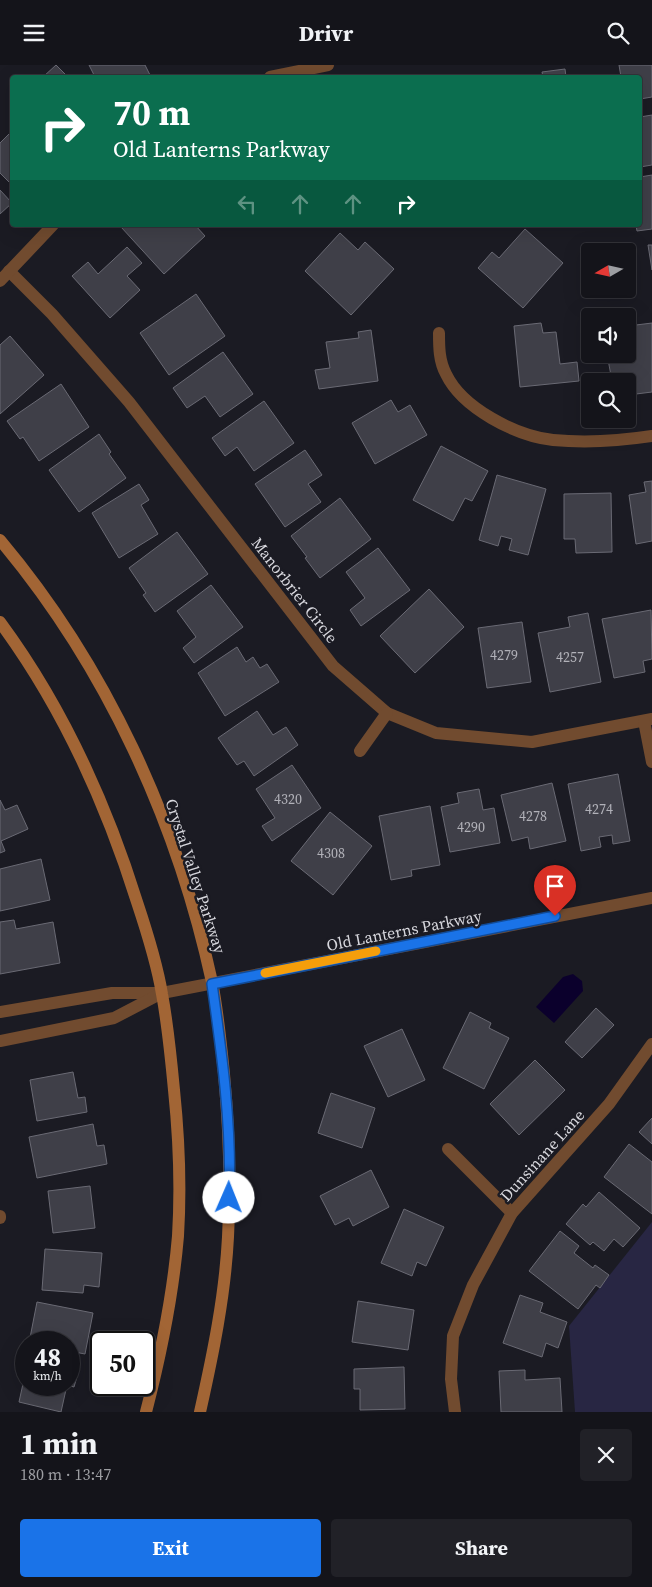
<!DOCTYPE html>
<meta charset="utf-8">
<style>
body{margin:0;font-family:"Source Serif 4",serif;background:#212127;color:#f1f3f6;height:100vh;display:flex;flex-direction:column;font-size:19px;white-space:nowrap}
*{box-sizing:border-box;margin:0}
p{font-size:16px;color:#9d9ea2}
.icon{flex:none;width:28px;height:28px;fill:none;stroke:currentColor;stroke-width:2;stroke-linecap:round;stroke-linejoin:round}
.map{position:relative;height:1347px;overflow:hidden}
.details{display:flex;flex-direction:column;background:#14141a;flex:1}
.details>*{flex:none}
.hud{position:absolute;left:10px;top:10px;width:632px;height:152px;border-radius:5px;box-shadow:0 5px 20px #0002,0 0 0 1px #333339;background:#0b6e4f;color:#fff;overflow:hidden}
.needle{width:32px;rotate:261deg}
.buttons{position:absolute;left:581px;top:178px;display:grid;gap:10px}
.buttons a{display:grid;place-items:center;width:55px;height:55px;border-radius:5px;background:#14141a;box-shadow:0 5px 20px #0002,0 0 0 1px #333339;font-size:25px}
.speed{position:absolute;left:15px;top:1266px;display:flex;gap:10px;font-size:25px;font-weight:700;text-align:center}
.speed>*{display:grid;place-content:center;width:65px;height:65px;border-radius:50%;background:#14141a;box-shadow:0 5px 20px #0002,0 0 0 1px #333339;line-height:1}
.speed small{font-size:12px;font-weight:400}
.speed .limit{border:2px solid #111;border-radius:8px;background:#fff;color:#111}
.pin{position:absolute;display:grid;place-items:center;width:42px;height:42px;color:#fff;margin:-51px -21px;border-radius:50% 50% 50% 0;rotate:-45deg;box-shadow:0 0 5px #0007}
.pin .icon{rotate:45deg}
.me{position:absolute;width:55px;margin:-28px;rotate:1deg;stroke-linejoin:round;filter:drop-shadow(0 0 4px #0008)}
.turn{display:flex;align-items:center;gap:18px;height:105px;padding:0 20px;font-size:22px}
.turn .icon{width:65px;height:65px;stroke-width:2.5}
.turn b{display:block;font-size:35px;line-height:42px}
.lanes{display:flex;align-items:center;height:48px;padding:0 20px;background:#0003;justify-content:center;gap:25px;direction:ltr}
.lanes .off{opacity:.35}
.round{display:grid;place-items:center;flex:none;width:52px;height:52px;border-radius:5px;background:#212127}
.headline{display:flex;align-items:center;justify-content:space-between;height:85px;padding:0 20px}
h1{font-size:30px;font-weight:700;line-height:38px}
.action{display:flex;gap:10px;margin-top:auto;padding:10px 20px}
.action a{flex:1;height:58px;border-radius:5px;background:#1a73e8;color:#fff;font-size:20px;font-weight:700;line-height:58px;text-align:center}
.action a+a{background:#212127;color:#f1f3f6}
header{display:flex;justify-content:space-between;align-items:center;height:65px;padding:0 20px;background:#14141a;font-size:22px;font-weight:700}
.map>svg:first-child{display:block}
.green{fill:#282643}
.water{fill:#0b002c}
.building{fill:#3f3f48;stroke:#6a6a74}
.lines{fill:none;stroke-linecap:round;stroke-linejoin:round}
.street{stroke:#714b2f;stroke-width:12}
.secondary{stroke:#a26535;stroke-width:12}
.route-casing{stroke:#114b97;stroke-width:12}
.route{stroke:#1a73e8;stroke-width:9}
.slow{stroke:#f59e0b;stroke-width:9}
.labels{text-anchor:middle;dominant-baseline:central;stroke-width:5;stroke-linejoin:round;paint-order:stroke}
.number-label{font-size:14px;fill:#b1b1b8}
.street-label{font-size:16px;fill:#d7d7dd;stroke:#1b1b23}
</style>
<header><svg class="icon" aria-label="menu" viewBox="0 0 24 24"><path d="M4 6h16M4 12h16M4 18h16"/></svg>Drivr<svg class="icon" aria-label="search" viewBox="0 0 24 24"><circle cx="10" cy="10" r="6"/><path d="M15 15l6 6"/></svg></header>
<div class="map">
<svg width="652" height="1347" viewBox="0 0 652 1347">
<rect width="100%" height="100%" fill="#1b1b23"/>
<path class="green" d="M652,1157v190h-77l-6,-86z"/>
<path class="water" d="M573,909l9,7 1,10 -29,32 -18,-16 27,-30z"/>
<g class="building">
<path d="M56,0l12,12h-25z"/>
<path d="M89,0h56l6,12h-56z"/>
<path d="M619,0h33v32l-12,2v-22h-19z"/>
<path d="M565,4l1,8h-23l-1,-5z"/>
<path d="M652,50v50l-12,2v-50z"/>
<path d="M12,66v54l-12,-12v-30z"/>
<path d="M652,110v54l-15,2 -1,-6h4v-48z"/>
<path d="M0,125l12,13 -12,11z"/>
<path d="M124,160h71l10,11 -41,38 -43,-47z"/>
<path d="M525,164l38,34 -40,45 -45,-40 14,-16 7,6z"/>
<path d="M340,168l18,17 7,-8 29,27 -43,46 -46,-44z"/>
<path d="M648,180h4v25z"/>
<path d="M127,182l15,16 -15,13 13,14 -30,28 -38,-42 16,-14 10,12z"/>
<path d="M196,229l29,42 -56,39 -29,-42z"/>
<path d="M541,258l2,10 13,-1 4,32 17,-2 2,19 -59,6 -6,-61z"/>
<path d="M652,258v69l-24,3v-14h-16l-5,-27h21v-28z"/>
<path d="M371,265l7,51 -59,8 -4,-19 15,-2 -4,-26 33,-4 -1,-6z"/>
<path d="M10,271l34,39 -44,39v-69z"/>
<path d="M223,287l30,42 -33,23 -15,-21 -18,12 -14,-20z"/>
<path d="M61,319l28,43 -50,34 -16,-24 -3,2 -13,-18z"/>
<path d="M391,335l7,12 12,-7 17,30 -52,29 -23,-41z"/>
<path d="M264,336l30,42 -40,28 -17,-24 -12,9 -13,-18z"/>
<path d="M99,369l12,18 -2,2 17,24 -47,34 -30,-42z"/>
<path d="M441,381l47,25 -16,30 -7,-3 -12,23 -40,-21z"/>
<path d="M305,385l17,25 -14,9 13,18 -36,25 -30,-43z"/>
<path d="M497,410l49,14 -18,66 -19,-5 3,-11 -11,-3 -3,10 -19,-6z"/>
<path d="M652,416v60l-16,3 -7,-49 17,-3 -2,-10z"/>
<path d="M139,419l10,16 -8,5 17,29 -39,24 -27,-45z"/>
<path d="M611,428l1,59 -36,1 -1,-14h-11v-45z"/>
<path d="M340,433l31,41 -51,39 -15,-20 2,-1 -16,-21z"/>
<path d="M177,467l31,42 -53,38 -12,-17 3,-2 -17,-25z"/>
<path d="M378,483l32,42 -49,36 -11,-16 15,-12 -19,-26z"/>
<path d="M211,520l32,42 -49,36 -11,-15 13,-11 -19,-26z"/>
<path d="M429,524l35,38 -49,46 -35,-37z"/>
<path d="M651,545l1,49 -9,2 2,11 -31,6 -12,-59z"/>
<path d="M588,548l13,69 -51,10 -12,-59 32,-6 -2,-10z"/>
<path d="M522,557l9,60 -44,6 -9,-60z"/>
<path d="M237,582l9,15 7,-5 7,11 7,-4 12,18 -54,34 -27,-43z"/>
<path d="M257,646l16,24 13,-8 12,18 -44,31 -10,-15 -7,4 -19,-27z"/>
<path d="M292,700l29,43 -49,33 -10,-15 13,-8 -19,-29z"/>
<path d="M618,709l12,67 -17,3 -1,-9 -13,2 2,10 -20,4 -13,-67z"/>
<path d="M552,718l14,58 -36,8 -2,-12 -16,4 -11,-46z"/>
<path d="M479,724l4,21 11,-2 6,35 -50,9 -9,-45 18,-4 -2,-10z"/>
<path d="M0,735l5,10 12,-5 11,24 -27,12 4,10 -5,2z"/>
<path d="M430,741l10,59 -29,5 1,6 -21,4 -12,-64z"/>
<path d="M330,747l42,34 -39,49 -42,-34z"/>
<path d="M41,794l9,41 -50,11v-42z"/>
<path d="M14,855l2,9 37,-7 7,41 -60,11v-52z"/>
<path d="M596,943l18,17 -32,33 -17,-16z"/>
<path d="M470,947l21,11 -2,5 20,10 -25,51 -41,-21z"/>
<path d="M402,964l23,51 -37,17 -24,-51z"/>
<path d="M535,995l30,30 -46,45 -29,-31z"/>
<path d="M73,1007l5,26 7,-1 2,15 -50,9 -7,-41z"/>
<path d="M331,1028l44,15 -13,40 -44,-15z"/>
<path d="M652,1053v26l-13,-12z"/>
<path d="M93,1059l4,22 7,-1 3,19 -70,14 -8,-41z"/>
<path d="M629,1079l23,18v52l-48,-37z"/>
<path d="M371,1105l18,37 -36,19 -4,-8 -14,7 -15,-29z"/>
<path d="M90,1121l5,42 -42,5 -5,-42z"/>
<path d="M599,1127l41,36 -17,19 -9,-8 -10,12 -11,-9 -3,3 -24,-21 17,-20 3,3z"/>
<path d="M404,1144l40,18 -18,39 -9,-4 -5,14 -31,-13z"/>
<path d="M560,1166l19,15 -5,7 19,15 2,-3 14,10 -9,13 -4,-3 -18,24 -49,-38z"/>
<path d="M45,1184l57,4 -3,34 -15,-2 -1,8 -41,-3z"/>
<path d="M520,1230l23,8 -3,9 27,10 -9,26 -12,-5 -4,14 -39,-14z"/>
<path d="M358,1236l56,9 -6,40 -56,-8z"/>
<path d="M37,1237l56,11 -8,41 -16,-3v-8h-40z"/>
<path d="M404,1302l1,42 -45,1v-21h-6v-20z"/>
<path d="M26,1305v15h43v-14l9,2 -4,14 -7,-2 -6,27 -42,-10z"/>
<path d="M525,1305v10l35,-2 2,34h-61l-2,-41z"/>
</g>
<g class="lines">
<g class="street">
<path d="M270,12l58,-12"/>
<path d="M9,206l43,43 77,88 204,264 54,47 49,20 96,9 120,-23"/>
<path d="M0,216l53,-56"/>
<path d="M439,268c0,14 0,28 7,41 16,34 70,62 107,66 33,3 66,1 99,-4"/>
<path d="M644,656l8,41"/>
<path d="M360,686l27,-38"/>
<path d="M0,947l112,-19h50l490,-95"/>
<path d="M0,976l114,-23 46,-24"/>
<path d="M448,1084l64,64"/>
<path d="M0,1151v2"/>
<path d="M455,1347l-4,-33 2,-43 20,-51 39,-72 97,-109 43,-60"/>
</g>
<g class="secondary">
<path d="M0,475c106,126 177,281 212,442 6,30 9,62 12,92 5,54 7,109 4,163 -3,59 -15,117 -28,175"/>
<path d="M0,557c62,84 106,181 137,280 10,30 20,61 25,92 6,32 9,64 12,96 5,48 7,97 4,146 -5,59 -17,118 -32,176"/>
</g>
</g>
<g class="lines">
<defs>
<path id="route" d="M229,1133c3,-72 -7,-143 -17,-214l343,-68"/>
</defs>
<use href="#route" class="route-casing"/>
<use href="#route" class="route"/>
<path class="slow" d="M265,908l111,-22"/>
</g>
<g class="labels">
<g class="number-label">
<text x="504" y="590">4279</text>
<text x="570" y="592">4257</text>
<text x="288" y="734">4320</text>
<text x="599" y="744">4274</text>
<text x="533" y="751">4278</text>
<text x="471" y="762">4290</text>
<text x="331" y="788">4308</text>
</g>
<g class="street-label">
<text transform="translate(295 525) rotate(52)">Manorbrier Circle</text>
<text transform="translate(196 811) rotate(72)">Crystal Valley Parkway</text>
<text transform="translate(404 865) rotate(-11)">Old Lanterns Parkway</text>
<text transform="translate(542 1090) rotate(-48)">Dunsinane Lane</text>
</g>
</g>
</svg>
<div class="buttons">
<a><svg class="needle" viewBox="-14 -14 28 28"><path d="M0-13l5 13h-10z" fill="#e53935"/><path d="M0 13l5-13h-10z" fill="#9d9ea2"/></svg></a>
<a><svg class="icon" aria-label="sound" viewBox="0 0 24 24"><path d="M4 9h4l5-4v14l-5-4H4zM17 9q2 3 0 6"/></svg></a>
<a><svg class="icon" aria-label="search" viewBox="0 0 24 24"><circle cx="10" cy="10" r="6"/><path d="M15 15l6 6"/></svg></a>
</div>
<div class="speed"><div>48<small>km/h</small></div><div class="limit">50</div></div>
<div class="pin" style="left:555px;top:851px;background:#d93025"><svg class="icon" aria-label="arrive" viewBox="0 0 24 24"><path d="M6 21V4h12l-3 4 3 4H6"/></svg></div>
<svg class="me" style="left:229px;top:1133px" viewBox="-20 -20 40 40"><circle r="19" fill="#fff"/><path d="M0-13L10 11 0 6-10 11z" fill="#1a73e8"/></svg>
<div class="hud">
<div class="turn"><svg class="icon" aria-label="right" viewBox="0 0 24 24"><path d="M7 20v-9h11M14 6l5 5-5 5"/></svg><div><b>70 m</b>Old Lanterns Parkway</div></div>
<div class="lanes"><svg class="icon off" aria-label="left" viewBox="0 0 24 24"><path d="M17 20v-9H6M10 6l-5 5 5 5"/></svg><svg class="icon off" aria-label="ahead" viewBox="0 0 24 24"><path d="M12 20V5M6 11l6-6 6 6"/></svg><svg class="icon off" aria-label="ahead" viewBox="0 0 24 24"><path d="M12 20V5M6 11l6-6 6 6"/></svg><svg class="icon" aria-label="right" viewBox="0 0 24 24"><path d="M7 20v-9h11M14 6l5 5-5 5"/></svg></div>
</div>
</div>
<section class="details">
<div class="headline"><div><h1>1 min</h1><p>180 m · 13:47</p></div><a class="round"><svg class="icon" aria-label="close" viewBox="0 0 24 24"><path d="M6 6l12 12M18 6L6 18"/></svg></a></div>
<div class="action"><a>Exit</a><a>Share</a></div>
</section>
